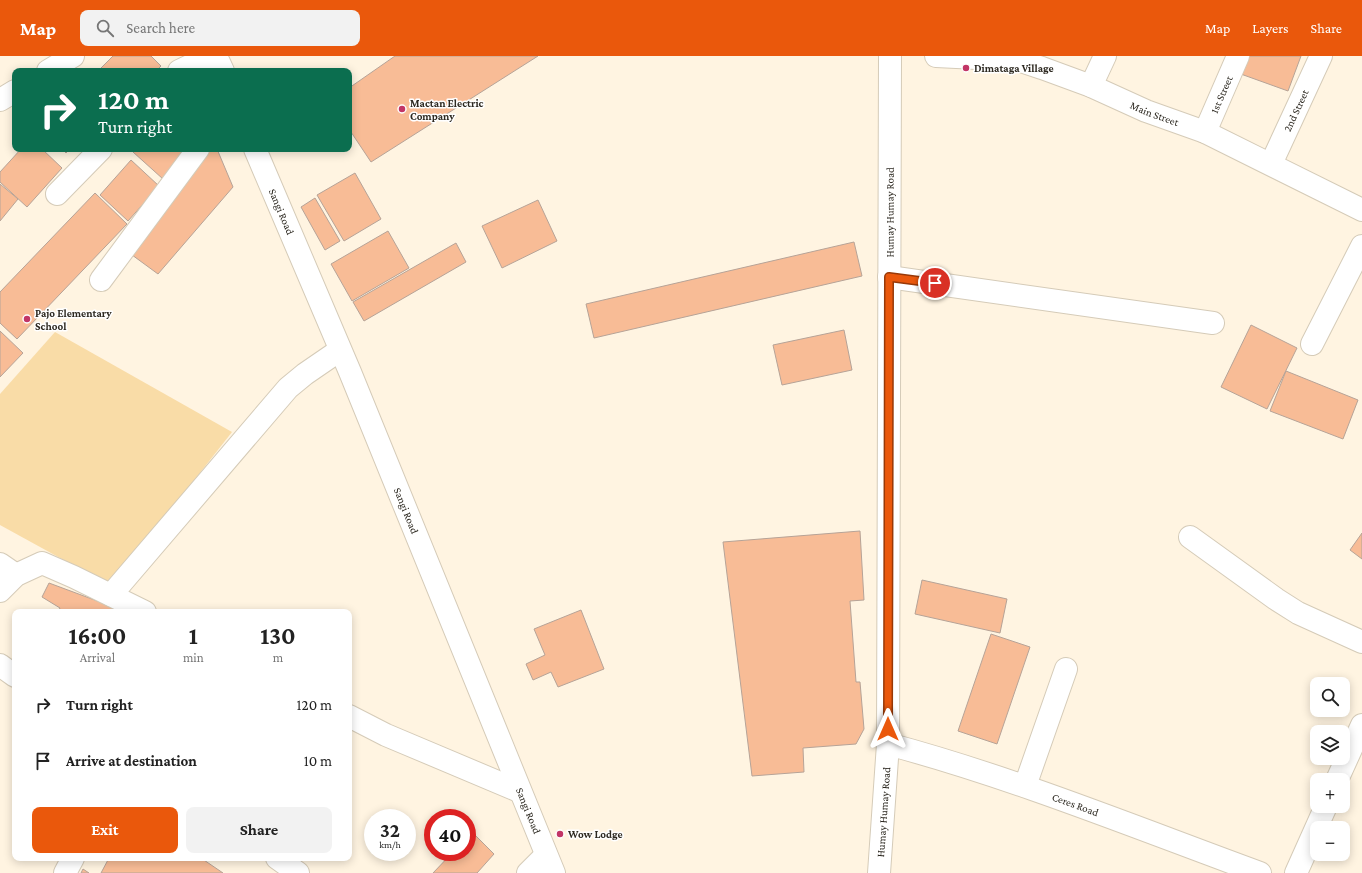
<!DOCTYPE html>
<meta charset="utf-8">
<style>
body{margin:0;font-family:"Crimson Pro",serif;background:#f2f2f2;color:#222;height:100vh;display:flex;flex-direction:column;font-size:15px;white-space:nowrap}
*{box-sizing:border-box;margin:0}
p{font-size:13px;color:#767676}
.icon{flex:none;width:22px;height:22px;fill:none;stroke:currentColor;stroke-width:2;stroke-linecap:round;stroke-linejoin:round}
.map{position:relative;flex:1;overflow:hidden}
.details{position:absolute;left:12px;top:553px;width:340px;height:252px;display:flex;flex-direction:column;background:#fff;border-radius:8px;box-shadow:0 2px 10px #0003}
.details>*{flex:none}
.guide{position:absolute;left:12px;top:12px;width:340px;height:84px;border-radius:8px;box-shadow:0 2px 10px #0003;background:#0b6e4f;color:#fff;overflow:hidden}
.fabs{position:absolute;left:1310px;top:621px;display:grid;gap:8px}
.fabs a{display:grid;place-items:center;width:40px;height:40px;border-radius:8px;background:#fff;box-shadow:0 2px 10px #0003;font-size:20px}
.speed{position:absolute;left:364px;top:753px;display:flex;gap:8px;font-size:20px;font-weight:700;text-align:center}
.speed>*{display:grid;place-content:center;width:52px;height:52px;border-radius:50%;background:#fff;box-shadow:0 2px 10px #0003;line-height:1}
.speed small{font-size:10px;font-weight:400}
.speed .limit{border:6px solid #d22;background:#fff;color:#111}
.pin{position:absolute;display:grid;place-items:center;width:34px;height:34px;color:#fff;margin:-17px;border:2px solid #fff;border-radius:50%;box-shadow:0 1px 4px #0007}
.me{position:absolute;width:44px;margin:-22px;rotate:0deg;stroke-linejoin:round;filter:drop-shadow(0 0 3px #0008)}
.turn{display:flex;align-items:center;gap:14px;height:84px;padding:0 20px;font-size:18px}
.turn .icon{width:52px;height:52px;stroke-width:2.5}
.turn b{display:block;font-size:28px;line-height:34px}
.eta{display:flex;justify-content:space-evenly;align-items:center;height:68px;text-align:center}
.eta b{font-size:24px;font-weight:700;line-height:28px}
.cta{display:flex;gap:8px;margin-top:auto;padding:8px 20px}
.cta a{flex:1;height:46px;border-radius:8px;background:#ea580c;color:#fff;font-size:16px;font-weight:700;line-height:46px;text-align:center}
.cta a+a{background:#f2f2f2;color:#222}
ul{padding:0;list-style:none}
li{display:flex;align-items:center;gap:12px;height:56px;padding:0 20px}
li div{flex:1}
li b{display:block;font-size:15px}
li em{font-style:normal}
header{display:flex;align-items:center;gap:24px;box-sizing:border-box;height:56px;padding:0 20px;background:#ea580c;color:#fff}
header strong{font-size:19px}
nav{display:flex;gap:22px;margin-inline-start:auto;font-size:14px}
.search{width:280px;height:36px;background:#f2f2f2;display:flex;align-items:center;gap:10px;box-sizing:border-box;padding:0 14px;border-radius:8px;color:#767676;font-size:15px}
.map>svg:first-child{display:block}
.green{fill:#f9dca7}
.building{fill:#f8bc96;stroke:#b6a397}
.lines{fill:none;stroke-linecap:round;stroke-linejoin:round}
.minor-casing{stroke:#d5cbb8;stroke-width:24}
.major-casing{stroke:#d5cbb8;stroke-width:24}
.minor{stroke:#fff;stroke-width:22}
.major{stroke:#fff;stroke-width:22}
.route-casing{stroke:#983908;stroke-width:10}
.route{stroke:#ea580c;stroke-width:7}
.poi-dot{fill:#c23566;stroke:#fff;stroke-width:1.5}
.labels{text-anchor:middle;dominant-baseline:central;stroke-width:3;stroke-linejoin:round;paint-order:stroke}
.poi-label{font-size:11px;font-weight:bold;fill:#2d2921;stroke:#fff;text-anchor:start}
.street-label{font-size:11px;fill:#2d2921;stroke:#fff}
</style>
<header>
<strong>Map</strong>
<div class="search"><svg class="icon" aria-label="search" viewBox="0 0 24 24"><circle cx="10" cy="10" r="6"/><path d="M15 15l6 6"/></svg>Search here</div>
<nav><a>Map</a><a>Layers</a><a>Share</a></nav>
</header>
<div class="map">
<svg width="1362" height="817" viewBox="0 0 1362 817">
<rect width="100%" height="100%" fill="#fff4e1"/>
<path class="green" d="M55,276l177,100 -121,154 -111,-61v-131z"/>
<g class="building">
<path d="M113,0h38l10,10 -5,5h-58z"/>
<path d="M395,0h143l-167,106 -22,-33v-41z"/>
<path d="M1245,0h56l-13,35 -50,-18z"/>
<path d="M21,93h21l20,19 -35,39 -27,-25v-10z"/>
<path d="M62,93h8l-4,4z"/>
<path d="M136,93h53l-26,30 -30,-27z"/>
<path d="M204,93h13l16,38 -75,87 -30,-22z"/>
<path d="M131,104l28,26 -31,35 -28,-26z"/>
<path d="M355,117l26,46 -37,22 -27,-46z"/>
<path d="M0,128l18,15 -18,22z"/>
<path d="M95,137l32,31 -110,115 -17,-16v-31z"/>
<path d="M315,142l25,43 -15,9 -24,-43z"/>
<path d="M538,144l19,41 -55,27 -20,-42z"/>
<path d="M388,175l21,37 -57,33 -21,-37z"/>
<path d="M854,186l8,34 -268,62 -8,-34z"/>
<path d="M456,187l10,19 -102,59 -11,-19z"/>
<path d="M1251,269l46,23 -30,61 -46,-22z"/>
<path d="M844,274l8,40 -70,15 -9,-40z"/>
<path d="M0,275l23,22 -23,24z"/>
<path d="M1286,315l72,29 -15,39 -73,-28z"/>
<path d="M860,475l4,69 -14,1 6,81h4l4,47 -8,15 -53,4 1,24 -52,4 -29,-234z"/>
<path d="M1362,477v26l-12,-9z"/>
<path d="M922,524l85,19 -7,34 -85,-19z"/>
<path d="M49,527l78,29h-69l2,-4 -18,-11z"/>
<path d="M581,554l23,59 -46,18 -7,-15 -18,8 -7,-16 19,-9 -11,-26z"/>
<path d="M991,578l39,13 -33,97 -39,-13z"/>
<path d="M472,776l22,22 -17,19h-44l20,-21h14v-15z"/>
<path d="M109,802h92l22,15h-122z"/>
<path d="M83,813l6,4h-8z"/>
</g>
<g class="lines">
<defs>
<g id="minor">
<path d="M216,0l7,15"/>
<path id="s1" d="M936,0l82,4 24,8 49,18 55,25 59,21 157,78"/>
<path d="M48,15l25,-15"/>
<path d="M179,15l31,-15"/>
<path d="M1091,30l14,-30"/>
<path d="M0,44l15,-9"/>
<path id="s2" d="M1205,76l33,-76"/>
<path id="s3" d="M255,93l95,223 204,501"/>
<path id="s4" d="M1271,108l50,-108"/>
<path d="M57,138l44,-45"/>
<path d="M889,221l324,46"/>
<path d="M101,224l97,-131"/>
<path d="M1312,288l50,-98"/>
<path d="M1190,481l86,62 22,14 64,29"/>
<path d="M0,508l16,11"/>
<path d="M0,535l16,-16 26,-12 32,14 71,35"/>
<path d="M111,539l177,-207 17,-14 35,-24"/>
<path d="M349,660l37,19 133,56"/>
<path id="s5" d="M888,688c127,34 249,84 372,129"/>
<path d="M1337,724l25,-55"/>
<path d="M1025,730l41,-117"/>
<path d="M528,817l18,-18"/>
<path id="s6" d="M879,817l9,-129 2,-688"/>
<path d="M1296,817l30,-67"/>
</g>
<g id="major">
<path d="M0,609l15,11"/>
<path d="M277,802l21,15"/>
<path d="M65,817l8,-15"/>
</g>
</defs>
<use href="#minor" class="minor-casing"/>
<use href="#major" class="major-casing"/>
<use href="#minor" class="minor"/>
<use href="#major" class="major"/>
</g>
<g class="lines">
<defs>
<path id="route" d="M888,673l1,-452 46,6"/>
</defs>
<use href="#route" class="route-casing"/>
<use href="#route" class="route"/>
</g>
<g class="poi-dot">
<circle cx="966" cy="12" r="4"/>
<circle cx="402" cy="53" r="4"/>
<circle cx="27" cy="263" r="4"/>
<circle cx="560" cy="778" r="4"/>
</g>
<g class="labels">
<g class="poi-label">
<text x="974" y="12">Dimataga Village</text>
<text x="410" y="47">Mactan Electric<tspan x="410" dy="13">Company</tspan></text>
<text x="35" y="257">Pajo Elementary<tspan x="35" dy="13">School</tspan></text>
<text x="568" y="778">Wow Lodge</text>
</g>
<g class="street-label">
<text stroke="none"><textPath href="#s2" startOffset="41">1st Street</textPath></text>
<text stroke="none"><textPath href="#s4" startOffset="59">2nd Street</textPath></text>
<text stroke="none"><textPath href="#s1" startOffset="229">Main Street</textPath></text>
<text stroke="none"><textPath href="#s3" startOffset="68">Sangi Road</textPath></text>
<text stroke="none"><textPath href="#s6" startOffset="661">Humay Humay Road</textPath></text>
<text stroke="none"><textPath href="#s3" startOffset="392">Sangi Road</textPath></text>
<text stroke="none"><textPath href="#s5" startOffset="197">Ceres Road</textPath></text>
<text stroke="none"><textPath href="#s3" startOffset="716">Sangi Road</textPath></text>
<text stroke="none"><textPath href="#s6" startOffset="61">Humay Humay Road</textPath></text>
</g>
</g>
</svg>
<div class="fabs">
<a><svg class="icon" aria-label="search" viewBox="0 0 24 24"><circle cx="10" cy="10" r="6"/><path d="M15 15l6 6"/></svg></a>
<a><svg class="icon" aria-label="layers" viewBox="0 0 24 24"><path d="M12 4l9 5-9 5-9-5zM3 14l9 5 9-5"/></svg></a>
<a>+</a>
<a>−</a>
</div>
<div class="speed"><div>32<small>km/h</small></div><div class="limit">40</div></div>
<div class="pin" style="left:935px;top:227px;background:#d93025"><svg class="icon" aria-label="arrive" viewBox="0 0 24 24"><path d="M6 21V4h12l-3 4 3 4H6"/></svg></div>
<svg class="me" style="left:888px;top:673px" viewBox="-20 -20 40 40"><path d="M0-17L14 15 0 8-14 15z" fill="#ea580c" stroke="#fff" stroke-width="4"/></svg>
<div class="guide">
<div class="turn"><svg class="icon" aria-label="right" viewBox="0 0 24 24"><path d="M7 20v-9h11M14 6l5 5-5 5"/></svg><div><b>120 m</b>Turn right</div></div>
</div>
<section class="details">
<div class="eta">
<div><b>16:00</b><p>Arrival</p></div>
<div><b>1</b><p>min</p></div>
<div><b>130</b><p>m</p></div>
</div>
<ul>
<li><svg class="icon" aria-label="right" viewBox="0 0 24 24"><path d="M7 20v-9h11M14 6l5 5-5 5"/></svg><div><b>Turn right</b></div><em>120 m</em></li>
<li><svg class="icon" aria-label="arrive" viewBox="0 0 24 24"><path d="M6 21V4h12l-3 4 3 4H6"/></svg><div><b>Arrive at destination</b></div><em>10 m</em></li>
</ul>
<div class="cta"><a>Exit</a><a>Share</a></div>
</section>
</div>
